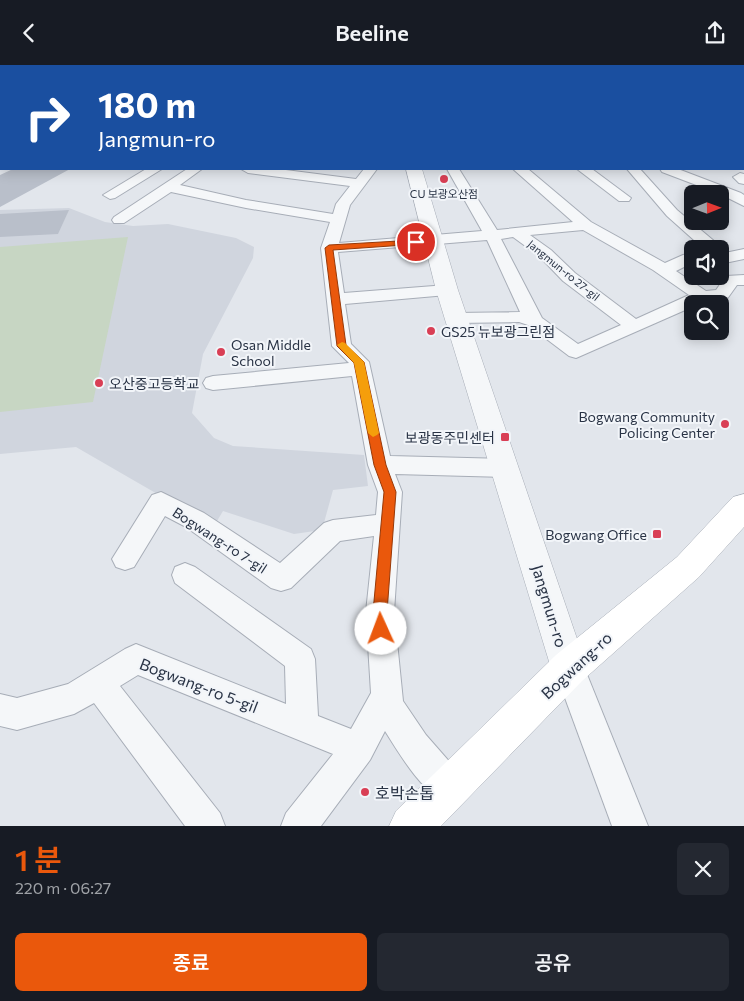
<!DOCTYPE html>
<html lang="ko">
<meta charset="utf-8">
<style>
body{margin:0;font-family:Commissioner,"Noto Sans KR",sans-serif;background:#242831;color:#f1f3f6;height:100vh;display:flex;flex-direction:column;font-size:19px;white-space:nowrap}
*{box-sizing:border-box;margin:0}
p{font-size:16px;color:#9ea1a6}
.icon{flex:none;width:28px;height:28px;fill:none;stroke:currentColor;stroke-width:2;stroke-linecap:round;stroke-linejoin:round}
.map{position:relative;height:761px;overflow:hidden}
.sheet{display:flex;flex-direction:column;background:#171b24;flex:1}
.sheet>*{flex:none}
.banner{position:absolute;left:0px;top:0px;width:745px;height:105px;box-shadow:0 2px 12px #0003;background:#1a4fa0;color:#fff;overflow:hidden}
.needle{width:32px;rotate:89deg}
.buttons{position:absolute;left:684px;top:120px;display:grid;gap:10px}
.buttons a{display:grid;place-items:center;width:45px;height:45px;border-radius:8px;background:#171b24;box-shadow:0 2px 12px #0003;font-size:25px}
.pin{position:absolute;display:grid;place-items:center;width:42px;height:42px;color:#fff;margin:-21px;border:2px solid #fff;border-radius:50%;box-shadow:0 1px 5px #0007}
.me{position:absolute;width:55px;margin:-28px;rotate:358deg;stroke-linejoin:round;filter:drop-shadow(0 0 4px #0008)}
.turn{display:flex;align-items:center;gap:18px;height:105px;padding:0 15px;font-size:22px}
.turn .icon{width:65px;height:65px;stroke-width:2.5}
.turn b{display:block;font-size:35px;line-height:42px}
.round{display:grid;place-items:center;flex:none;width:52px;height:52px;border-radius:8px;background:#242831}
.headline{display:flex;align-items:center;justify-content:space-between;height:85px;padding:0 15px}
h1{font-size:30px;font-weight:600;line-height:38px;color:#ea580c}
.cta{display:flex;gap:10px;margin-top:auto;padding:10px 15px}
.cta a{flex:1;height:58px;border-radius:8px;background:#ea580c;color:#fff;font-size:20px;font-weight:600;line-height:58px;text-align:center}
.cta a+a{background:#242831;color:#f1f3f6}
header{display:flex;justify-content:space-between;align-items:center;height:65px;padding:0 15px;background:#171b24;font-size:22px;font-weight:600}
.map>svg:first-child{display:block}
.built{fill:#d0d5de}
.green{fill:#c7d6c3}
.building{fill:#b9bfca}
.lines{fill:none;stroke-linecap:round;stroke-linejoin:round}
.minor-casing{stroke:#a7adb7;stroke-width:2}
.tertiary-casing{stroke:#a7adb7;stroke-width:1}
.secondary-casing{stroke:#a7adb7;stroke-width:1}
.minor{fill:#f5f7f9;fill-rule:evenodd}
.tertiary{fill:#f5f7f9;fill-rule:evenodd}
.secondary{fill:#fff;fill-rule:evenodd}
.route{fill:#ea580c;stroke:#983908}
.slow{fill:#f59e0b}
.poi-dot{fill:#d93f55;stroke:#f2f5f9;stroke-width:2}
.labels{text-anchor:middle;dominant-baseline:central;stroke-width:4;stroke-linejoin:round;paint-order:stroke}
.far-poi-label{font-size:11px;fill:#293345;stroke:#f2f5f9}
.far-street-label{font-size:11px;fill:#293345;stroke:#f2f5f9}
.poi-label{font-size:14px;fill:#293345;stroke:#f2f5f9;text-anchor:start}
.street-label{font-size:14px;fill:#293345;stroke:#f2f5f9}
.near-street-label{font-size:16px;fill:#293345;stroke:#f2f5f9}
.near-poi-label{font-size:16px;fill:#293345;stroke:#f2f5f9;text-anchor:start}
</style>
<header><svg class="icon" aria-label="back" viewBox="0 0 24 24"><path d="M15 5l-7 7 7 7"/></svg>Beeline<svg class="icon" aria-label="share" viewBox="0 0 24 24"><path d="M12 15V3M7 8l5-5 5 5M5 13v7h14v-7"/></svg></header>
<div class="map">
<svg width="744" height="761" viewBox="0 0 744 761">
<rect width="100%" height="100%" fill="#e2e6ec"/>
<path class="built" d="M69,143l36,14 28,4 35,-2 68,14 18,9 -1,11 -50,96 -11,59 22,25 19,8 131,9 4,31 -35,4 -11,40 -28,4 -71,-23 -6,10 -51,-22 -90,-52 -76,7v-244z"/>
<path class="green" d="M128,172l-35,165 -93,10v-165z"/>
<g class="building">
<path d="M13,104h57l-70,38v-32z"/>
<path d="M69,145l-11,24 -58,3v-23z"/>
</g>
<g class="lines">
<defs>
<g id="minor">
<path d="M17,0h10l1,1h-10z"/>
<path d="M290,0h17l1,1h-17z"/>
<rect x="0" y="24" width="1" height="6"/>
<path d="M0,71l1,1v8l-1,-1z"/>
<path d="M146,104h16l-47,29 -5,1 -7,-4z"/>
<path d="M187,104h15l-22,16 66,15 87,14 3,-10 14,-18 -102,-13 -7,-4h37l78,10 8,-10h13l-27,36 -11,38 143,-12 -35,-62h12l38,61 76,-8 -60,-53h15l63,53 74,41 18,-8 9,-2v10l-16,8 30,20 10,-1 10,-14 18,-1v10h-7l-10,14 -35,5v3l-116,51 -7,-2 -41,-31 -9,-3 -63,1 -6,-1 -3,-4 3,-4 6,-1 64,-1 -33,-72 -149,12 6,41 103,-8 6,1 3,4 -3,4 -6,1 -102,9 6,40 18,18 21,94 116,3 8,3 4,6 -4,6 -8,3 -111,-3 7,18 -8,120 9,89 23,34 36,41 5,12 -5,12 -12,5c-27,-11 -50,-50 -65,-74l-15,29 -49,66h-40l5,-13 47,-59 -195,-79 -18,11 100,127 5,13h-40l-91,-123 -20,11 -57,16 -17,-4v-32l17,4 51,-14 57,-35 11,-5 150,60 -1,-38 -110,-83 -3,-8 3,-8 10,-4 10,4 116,82 4,10 3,57 33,13 20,-36 -5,-81 8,-76 -34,5 -49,47 -10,3 -10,-3 -85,-61 -21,-11 -31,51 -9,3 -9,-3 -4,-8 40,-64 9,-3 43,21 76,50 44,-40 9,-3 43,-5 2,-23 -10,-27 -16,-89 -139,14 -7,-2 -3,-5 3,-5 7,-2 136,-13 -17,-17 -11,-98 9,-26 -84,-14 -75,-16 -47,31h-10l-2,-3 2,-3zM583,165l70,40 36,25 -53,24 -61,-46 -24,-23 -21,-15zM513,172l26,19 24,25 58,44 -43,19 -36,-26 -41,-79z"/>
<path d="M577,104h15l39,29 -2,3h-10z"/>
<path d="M627,104h13l37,41 43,36 2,3 -2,3v-3h-16l-37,-33z"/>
<path d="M660,104h18l63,24 3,2v11l-24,-12 -58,-22z"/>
<path d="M740,108l4,1v10l-5,-1 -6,-6z"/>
<path d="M744,184v10l-24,5v-10z"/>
<path d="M569,588l11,4 68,169h-36l-58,-158 4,-11z"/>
</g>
<path id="tertiary" d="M406,104h16l36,121 129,378 -5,13 -13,5 -13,-5 -5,-13 -115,-378z"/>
<path id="secondary" d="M744,429v33l-45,50 -117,104 -141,145h-52l7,-15 160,-156 121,-98 56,-60z"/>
</defs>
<use href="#minor" class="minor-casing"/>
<use href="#tertiary" class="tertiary-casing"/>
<use href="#secondary" class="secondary-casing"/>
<use href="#minor" class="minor"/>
<use href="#tertiary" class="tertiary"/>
<use href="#secondary" class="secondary"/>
</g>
<path class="route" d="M416,175l4,2 -1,2 -86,6 13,95 18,17 22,103 10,27 -9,120 1,17 -2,5 -5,2 -5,-2 -3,-22 11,-120 -10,-27 -20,-102 -17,-17 -12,-98 4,-3z"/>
<path class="slow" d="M342,277l3,1 19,19 15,71 -2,2 -4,2 -5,-4 -14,-70 -17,-18z"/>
<g class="poi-dot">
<circle cx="444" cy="114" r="5"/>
<circle cx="431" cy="266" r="5"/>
<circle cx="221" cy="287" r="5"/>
<circle cx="99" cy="318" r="5"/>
<circle cx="725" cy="359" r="5"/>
<rect x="500" y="367" width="10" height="10" rx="2.5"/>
<rect x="652" y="464" width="10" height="10" rx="2.5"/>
<circle cx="365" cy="727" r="5"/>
</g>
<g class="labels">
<g class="far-poi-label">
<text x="444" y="128">CU 보광오산점</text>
</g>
<g class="far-street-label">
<text transform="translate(564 205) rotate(39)">Jangmun-ro 27-gil</text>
</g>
<g class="poi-label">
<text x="441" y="266">GS25 뉴보광그린점</text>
<text x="231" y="279">Osan Middle<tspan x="231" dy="16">School</tspan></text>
<text x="109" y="318">오산중고등학교</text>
<text x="715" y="351" text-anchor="end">Bogwang Community<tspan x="715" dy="16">Policing Center</tspan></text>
<text x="495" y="372" text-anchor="end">보광동주민센터</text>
<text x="647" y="469" text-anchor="end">Bogwang Office</text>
</g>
<g class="street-label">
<text transform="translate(220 475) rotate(33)">Bogwang-ro 7-gil</text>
</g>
<g class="near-street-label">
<text transform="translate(550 541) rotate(73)">Jangmun-ro</text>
<text transform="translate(576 600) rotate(-43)">Bogwang-ro</text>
<text transform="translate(199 620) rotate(21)">Bogwang-ro 5-gil</text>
</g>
<g class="near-poi-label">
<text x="375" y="727">호박손톱</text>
</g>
</g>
</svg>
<div class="buttons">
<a><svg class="needle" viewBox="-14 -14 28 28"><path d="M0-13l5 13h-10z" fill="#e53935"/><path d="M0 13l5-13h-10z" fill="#9ea1a6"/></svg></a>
<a><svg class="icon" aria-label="sound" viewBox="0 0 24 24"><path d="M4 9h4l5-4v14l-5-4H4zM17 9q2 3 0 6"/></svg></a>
<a><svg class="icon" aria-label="search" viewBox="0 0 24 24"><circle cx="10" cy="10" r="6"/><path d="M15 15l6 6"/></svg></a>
</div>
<div class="pin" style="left:416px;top:177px;background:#d93025"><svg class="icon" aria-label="arrive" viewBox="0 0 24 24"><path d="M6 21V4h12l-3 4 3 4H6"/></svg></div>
<svg class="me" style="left:381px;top:564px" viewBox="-20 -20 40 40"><circle r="19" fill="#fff"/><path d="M0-13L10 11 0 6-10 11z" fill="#ea580c"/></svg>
<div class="banner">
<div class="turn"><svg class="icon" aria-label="right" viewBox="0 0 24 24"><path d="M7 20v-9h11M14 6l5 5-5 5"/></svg><div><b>180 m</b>Jangmun-ro</div></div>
</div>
</div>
<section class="sheet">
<div class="headline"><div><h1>1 분</h1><p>220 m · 06:27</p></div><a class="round"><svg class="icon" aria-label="close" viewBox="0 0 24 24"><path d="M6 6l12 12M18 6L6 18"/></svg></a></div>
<div class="cta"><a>종료</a><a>공유</a></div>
</section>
